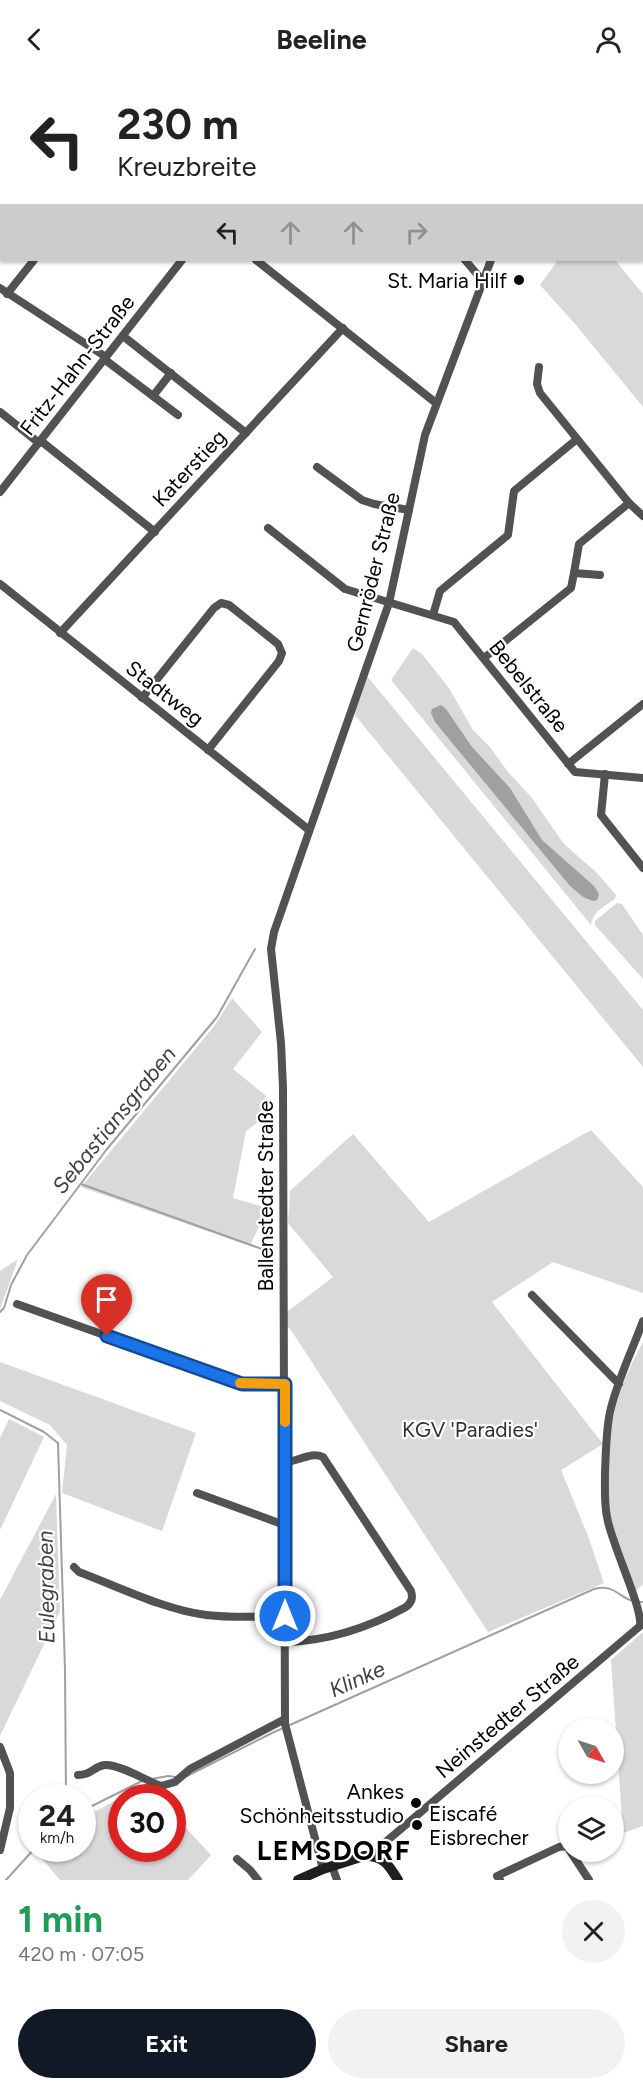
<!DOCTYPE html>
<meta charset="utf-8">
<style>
body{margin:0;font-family:Figtree,sans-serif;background:#f2f2f2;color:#222;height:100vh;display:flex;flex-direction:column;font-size:22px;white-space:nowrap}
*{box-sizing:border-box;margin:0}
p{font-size:20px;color:#767676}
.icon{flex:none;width:33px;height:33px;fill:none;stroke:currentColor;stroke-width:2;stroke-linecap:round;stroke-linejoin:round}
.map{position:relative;height:1802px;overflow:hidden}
.details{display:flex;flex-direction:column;background:#fff;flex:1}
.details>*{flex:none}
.hud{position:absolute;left:0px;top:0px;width:644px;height:183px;box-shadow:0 2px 4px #0004;background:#fff;color:#222;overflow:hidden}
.needle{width:39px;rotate:129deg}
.buttons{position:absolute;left:558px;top:1640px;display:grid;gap:12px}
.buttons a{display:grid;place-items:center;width:66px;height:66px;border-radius:50%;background:#fff;box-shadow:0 2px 4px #0004;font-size:30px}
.speed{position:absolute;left:18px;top:1706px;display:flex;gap:12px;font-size:30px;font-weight:700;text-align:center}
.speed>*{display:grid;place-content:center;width:78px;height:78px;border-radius:50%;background:#fff;box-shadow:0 2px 4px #0004;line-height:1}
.speed small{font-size:15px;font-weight:400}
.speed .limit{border:9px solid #d22;background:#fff;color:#111}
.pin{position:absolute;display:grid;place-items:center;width:51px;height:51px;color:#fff;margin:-62px -26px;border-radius:50% 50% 50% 0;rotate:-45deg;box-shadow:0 0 6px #0007}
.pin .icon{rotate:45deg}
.me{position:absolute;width:66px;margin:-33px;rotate:0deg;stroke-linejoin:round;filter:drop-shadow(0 0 4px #0008)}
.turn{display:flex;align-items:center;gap:21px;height:126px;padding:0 18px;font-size:27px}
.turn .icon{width:78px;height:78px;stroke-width:2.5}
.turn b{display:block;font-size:42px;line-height:51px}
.lanes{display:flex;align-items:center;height:57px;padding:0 18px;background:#0003;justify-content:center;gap:30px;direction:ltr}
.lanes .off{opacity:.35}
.round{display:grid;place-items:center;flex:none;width:63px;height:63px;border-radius:32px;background:#f2f2f2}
.headline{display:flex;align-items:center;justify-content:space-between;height:102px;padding:0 18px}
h1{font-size:36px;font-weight:700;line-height:45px;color:#1e9e55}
.action{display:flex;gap:12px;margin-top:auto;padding:12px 18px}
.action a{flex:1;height:69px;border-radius:36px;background:#111827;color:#fff;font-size:24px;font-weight:700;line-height:69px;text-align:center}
.action a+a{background:#f2f2f2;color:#222}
header{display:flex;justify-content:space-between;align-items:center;height:78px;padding:0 18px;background:#fff;font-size:27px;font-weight:700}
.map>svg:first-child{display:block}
.green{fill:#d9d9d9}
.water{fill:#a0a0a0}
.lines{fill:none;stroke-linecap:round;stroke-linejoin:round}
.stream{stroke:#a0a0a0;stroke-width:2}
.street{stroke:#525252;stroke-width:8}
.secondary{stroke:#1f1f1f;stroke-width:10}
.route-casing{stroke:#114b97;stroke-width:15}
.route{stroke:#1a73e8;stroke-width:10}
.slow{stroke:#f59e0b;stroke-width:10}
.poi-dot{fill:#000;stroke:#fff;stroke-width:2}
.labels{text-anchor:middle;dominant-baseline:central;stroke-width:4.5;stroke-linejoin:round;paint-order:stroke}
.poi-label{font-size:21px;fill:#000;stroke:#fff;text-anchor:end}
.street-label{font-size:21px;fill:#000;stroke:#fff}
.park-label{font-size:21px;fill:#303030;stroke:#fff}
.water-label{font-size:22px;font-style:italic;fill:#414141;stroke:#fff}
.district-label{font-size:27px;font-weight:bold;letter-spacing:1.5px;fill:#000;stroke:#fff}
</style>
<header><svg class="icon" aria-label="back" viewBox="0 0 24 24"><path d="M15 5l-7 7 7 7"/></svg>Beeline<svg class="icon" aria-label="person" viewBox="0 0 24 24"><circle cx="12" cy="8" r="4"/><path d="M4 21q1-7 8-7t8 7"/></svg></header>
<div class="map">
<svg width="643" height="1802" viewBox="0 0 643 1802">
<rect width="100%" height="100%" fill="#fff"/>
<g class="green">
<path d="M558,182h57l28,34v113l-67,-82 -36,-40z"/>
<path d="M413,570l9,6 27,34 24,42 17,17 18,25 24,26 32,46 33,29 19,22 -1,4c-10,7 -23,13 -24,26l-200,-245z"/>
<path d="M367,598l276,334v57l-289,-353z"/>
<path d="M617,825l5,1 21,31v44l-48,-54v-4z"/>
<path d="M232,920l30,34 -29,37 33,27 -9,27 -11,8 -13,67 34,10 -17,38 -169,-59 134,-162z"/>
<path d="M591,1052l52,57v106l-90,-31 -61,40 111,142 -42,26 27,66 16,47 -116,49 -199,-305 -2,2v-17l46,-35 -45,-54 2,-32 63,-57 76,88z"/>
<path d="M18,1181l-17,48 -1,2v-38z"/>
<path d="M643,1264v242l-7,7c-9,-24 -22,-49 -26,-75 -3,-15 -2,-31 -2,-46 1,-52 10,-82 35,-128z"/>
<path d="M0,1284l196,71 -34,98 -100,-38 5,-48 -17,-20 -50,-24z"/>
<path d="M9,1341l35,18 -44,93v-92z"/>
<path d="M56,1416l4,117 -60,125v-136z"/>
<path d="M643,1554v194l-20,7 -12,-173z"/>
<path d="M148,1705l9,14h-35z"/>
<path d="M122,1719v51h50l1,-34 38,41 -23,25h-128l-21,-25 5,-7h38l1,-30z"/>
</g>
<path class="water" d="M441,627l5,4 26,38 38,41 32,52 52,46 5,8 -2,6 -4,1 -10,-4 -13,-11 -135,-164 -4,-9 1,-4z"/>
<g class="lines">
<g class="stream">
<path d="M81,1106l192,69"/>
<path d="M0,1234l4,-4 7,-23 16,-30 80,-106 110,-132 38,-68"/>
<path d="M0,1332l44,22 14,11 7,227 1,127"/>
<path d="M187,1698l85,-43 322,-144c23,-7 27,15 49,13"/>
<path d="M152,1701l16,-3 8,1"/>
<path d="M82,1733l62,-31"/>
<path d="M6,1802l29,-32"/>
</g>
<g class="street">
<path d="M60,0l1,2"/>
<path d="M67,0l1,2"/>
<path d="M272,0l1,2"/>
<path d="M18,2l2,-2"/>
<path d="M322,2l9,-2"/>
<path d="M612,2l3,-2"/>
<path d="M0,15l2,-2"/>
<path d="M256,182l180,143"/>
<path d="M465,182l17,20"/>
<path d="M0,210l106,69"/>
<path d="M7,216l27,-34"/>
<path d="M123,258l123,97"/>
<path d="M104,281l74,56"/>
<path d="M539,289l-2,17 3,9 89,110 14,13"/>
<path d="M153,318l18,-23"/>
<path d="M0,334l39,31"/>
<path d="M41,363l114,91"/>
<path d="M317,389l45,33 12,4 35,6"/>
<path d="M0,414l182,-232"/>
<path d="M268,450l77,61 109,33 121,150 68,6"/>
<path d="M600,497l-26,-2 5,-29 50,-41"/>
<path d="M0,506l309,246"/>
<path d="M433,537l7,-24 68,-56 6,-44 63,-52"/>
<path d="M60,555l283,-305"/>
<path d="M484,580l87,-70 3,-15"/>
<path d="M142,620l72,-90 7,-5 8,2 49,39 4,9 -3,8 -71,89"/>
<path d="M568,686l75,-60"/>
<path d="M605,696l-4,41 42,53"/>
<path d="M532,1217l87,89"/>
<path d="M17,1226l225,80h43"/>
<path d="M197,1415l82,30h6"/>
<path d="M74,1489l5,5c40,15 86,38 127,43 26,3 53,2 79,1"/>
<path d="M285,1564c43,-1 83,-14 121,-35 6,-5 7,-9 5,-16l-88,-134c-12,-6 -25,5 -38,5"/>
<path d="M0,1669l10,26v35l-10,42"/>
<path d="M78,1697c15,0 15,-9 27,-10 14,-1 42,16 56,21l14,-4 15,-13 95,-50"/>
<path d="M570,1773l19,29"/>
<path d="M376,1778l6,-11 258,-219c3,-18 -29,-83 -33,-109 -3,-15 -2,-30 -2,-46 1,-20 1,-40 5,-59 7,-31 22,-61 33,-91"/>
<path d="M237,1781l13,11 8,10"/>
<path d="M332,1788l5,14"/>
<path d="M323,1791l-38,-145 -2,-636 -2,-45 -10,-94 3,-17 115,-329 36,-168 66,-175"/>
<path d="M500,1802l-3,-4 62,-29 7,-1 2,2"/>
</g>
<path class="secondary" d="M298,1802l25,-11 41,-13c19,-1 25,9 34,24"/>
</g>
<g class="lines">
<defs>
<path id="route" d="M107,1258l135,48h43v232"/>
</defs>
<use href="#route" class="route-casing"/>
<use href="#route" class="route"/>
<path class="slow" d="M240,1305l45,1v38"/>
</g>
<g class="poi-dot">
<circle cx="519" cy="202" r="6"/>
<circle cx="416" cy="1725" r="6"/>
<circle cx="417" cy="1747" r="6"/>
</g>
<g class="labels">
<g class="poi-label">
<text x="507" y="202">St. Maria Hilf</text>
<text x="404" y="1713">Ankes<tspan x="404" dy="24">Schönheitsstudio</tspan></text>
<text x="429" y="1735" text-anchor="start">Eiscafé<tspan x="429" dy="24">Eisbrecher</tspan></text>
</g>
<g class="street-label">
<text transform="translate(77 287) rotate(-52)">Fritz-Hahn-Straße</text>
<text transform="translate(189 390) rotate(-47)">Katerstieg</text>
<text transform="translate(373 494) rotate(-76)">Gernröder Straße</text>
<text transform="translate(529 608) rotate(51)">Bebelstraße</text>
<text transform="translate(165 615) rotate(38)">Stadtweg</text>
<text transform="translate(265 1118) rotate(-90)">Ballenstedter Straße</text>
<text transform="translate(507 1638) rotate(-40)">Neinstedter Straße</text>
</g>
<g class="park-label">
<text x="470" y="1351">KGV 'Paradies'</text>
</g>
<g class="water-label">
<text transform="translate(114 1042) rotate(-51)">Sebastiansgraben</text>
<text transform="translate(46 1509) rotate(-91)">Eulegraben</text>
<text transform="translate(357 1601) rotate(-24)">Klinke</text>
</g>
<g class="district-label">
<text x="334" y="1772">LEMSDORF</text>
</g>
</g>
</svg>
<div class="buttons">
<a><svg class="needle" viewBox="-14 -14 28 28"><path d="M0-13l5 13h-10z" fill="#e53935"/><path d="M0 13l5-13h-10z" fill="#767676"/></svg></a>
<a><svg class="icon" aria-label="layers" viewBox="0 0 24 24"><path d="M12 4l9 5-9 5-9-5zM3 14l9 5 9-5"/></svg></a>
</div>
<div class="speed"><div>24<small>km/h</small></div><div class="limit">30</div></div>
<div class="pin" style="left:107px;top:1258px;background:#d93025"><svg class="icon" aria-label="arrive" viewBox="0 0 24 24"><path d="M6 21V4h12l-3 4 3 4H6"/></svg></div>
<svg class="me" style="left:285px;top:1538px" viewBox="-20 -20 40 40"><circle r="17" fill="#1a73e8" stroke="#fff" stroke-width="3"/><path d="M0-11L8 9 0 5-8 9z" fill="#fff"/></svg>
<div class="hud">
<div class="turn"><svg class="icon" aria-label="left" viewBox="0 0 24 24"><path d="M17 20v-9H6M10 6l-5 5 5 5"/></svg><div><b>230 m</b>Kreuzbreite</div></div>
<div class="lanes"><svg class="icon" aria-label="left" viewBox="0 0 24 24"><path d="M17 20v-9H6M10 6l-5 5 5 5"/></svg><svg class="icon off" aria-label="ahead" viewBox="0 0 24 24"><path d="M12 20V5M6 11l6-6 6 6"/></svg><svg class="icon off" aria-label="ahead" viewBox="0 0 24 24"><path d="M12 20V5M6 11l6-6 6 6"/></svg><svg class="icon off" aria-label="right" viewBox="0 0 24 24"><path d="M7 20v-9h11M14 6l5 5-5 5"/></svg></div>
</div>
</div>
<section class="details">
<div class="headline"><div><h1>1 min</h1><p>420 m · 07:05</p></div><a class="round"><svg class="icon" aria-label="close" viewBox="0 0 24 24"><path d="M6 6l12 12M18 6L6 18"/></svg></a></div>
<div class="action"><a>Exit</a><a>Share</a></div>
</section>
